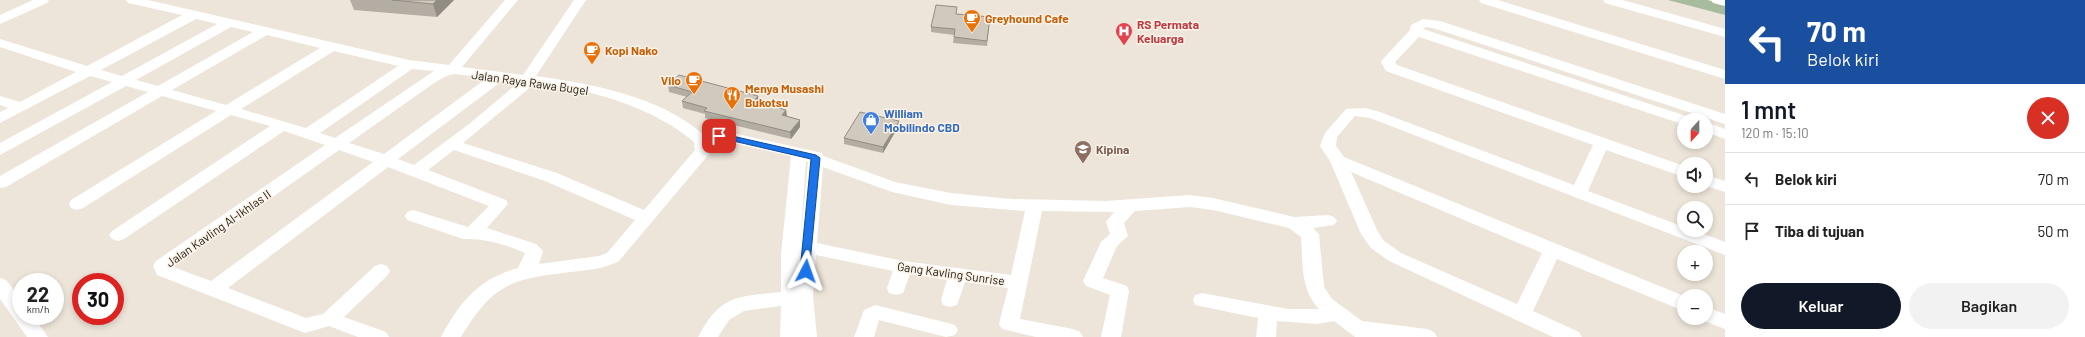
<!DOCTYPE html>
<html lang="id">
<meta charset="utf-8">
<style>
body{margin:0;font-family:Barlow,sans-serif;background:#f2f2f2;color:#222;height:100vh;display:flex;flex-direction:column;font-size:15px;white-space:nowrap}
*{box-sizing:border-box;margin:0}
p{font-size:13px;color:#767676}
.icon{flex:none;width:22px;height:22px;fill:none;stroke:currentColor;stroke-width:2;stroke-linecap:round;stroke-linejoin:round}
.map{position:relative;flex:1;overflow:hidden}
.sheet{display:flex;flex-direction:column;background:#fff;width:360px}
.sheet>*{flex:none}
.guide{background:#1a4fa0;color:#fff;overflow:hidden}
.needle{width:26px;rotate:201deg}
.tools{position:absolute;left:1677px;top:113px;display:grid;gap:8px}
.tools a{display:grid;place-items:center;width:36px;height:36px;border-radius:50%;background:#fff;box-shadow:0 2px 6px #0003;font-size:20px}
.speed{position:absolute;left:12px;top:273px;display:flex;gap:8px;font-size:20px;font-weight:700;text-align:center}
.speed>*{display:grid;place-content:center;width:52px;height:52px;border-radius:50%;background:#fff;box-shadow:0 2px 6px #0003;line-height:1}
.speed small{font-size:10px;font-weight:400}
.speed .limit{border:6px solid #d22;background:#fff;color:#111}
.pin{position:absolute;display:grid;place-items:center;width:34px;height:34px;color:#fff;margin:-17px;border-radius:8px;box-shadow:0 2px 6px #0006}
.me{position:absolute;width:44px;margin:-22px;rotate:4deg;stroke-linejoin:round;filter:drop-shadow(0 0 3px #0008)}
.turn{display:flex;align-items:center;gap:14px;height:84px;padding:0 16px;font-size:18px}
.turn .icon{width:52px;height:52px;stroke-width:2.5}
.turn b{display:block;font-size:28px;line-height:34px}
.round{display:grid;place-items:center;flex:none;width:42px;height:42px;border-radius:21px;background:#f2f2f2}
.headline{display:flex;align-items:center;justify-content:space-between;height:68px;padding:0 16px}
h1{font-size:24px;font-weight:600;line-height:30px;color:#111827}
.cta{display:flex;gap:8px;margin-top:auto;padding:8px 16px}
.cta a{flex:1;height:46px;border-radius:24px;background:#111827;color:#fff;font-size:16px;font-weight:600;line-height:46px;text-align:center}
.cta a+a{background:#f2f2f2;color:#222}
ul{padding:0;list-style:none}
li{display:flex;align-items:center;gap:12px;height:52px;padding:0 16px;border-top:1px solid #e0e0e0}
li div{flex:1}
li b{display:block;font-size:15px}
li em{font-style:normal}
main{display:flex;flex:1;min-height:0}
.map>svg:first-child{display:block}
.green{fill:#a7bc9c}
.lines{fill:none;stroke-linecap:round;stroke-linejoin:round}
.street{fill:#fff;fill-rule:evenodd}
.wall{fill:#b3ada3}
.shaded-wall{fill:#928d84}
.building{fill:#d0c9bd;stroke:#928d84}
.route{fill:#1a73e8;stroke:#114b97}
.labels{text-anchor:middle;dominant-baseline:central;stroke-width:3;stroke-linejoin:round;paint-order:stroke}
.food-label{font-size:12px;font-weight:bold;fill:#c56008;stroke:#faf2e6;text-anchor:start}
.health-label{font-size:12px;font-weight:bold;fill:#be3a42;stroke:#faf2e6;text-anchor:start}
.street-label{font-size:12px;fill:#1d1a15;stroke:#faf2e6}
.shop-label{font-size:12px;font-weight:bold;fill:#366cbe;stroke:#faf2e6;text-anchor:start}
.education-label{font-size:12px;font-weight:bold;fill:#785e54;stroke:#faf2e6;text-anchor:start}
</style>
<main>
<div class="map">
<svg width="1725" height="337" viewBox="0 0 1725 337">
<rect width="100%" height="100%" fill="#ede5d9"/>
<path class="green" d="M1668,0h39l18,5v10z"/>
<g class="lines">
<g class="street">
<path d="M33,0h16l-2,3 -47,21v-9z"/>
<path d="M126,0h22l261,60 40,5 56,-65h13l-56,67 61,8 51,-75h12l-50,76c56,8 123,20 167,58l16,-4 103,23 1,3 72,26 56,11 60,6 95,2 84,-6 23,3 81,19 34,-2 6,2 3,4 -3,4 -21,3 6,6 5,53 8,12 30,22 65,8 7,3 3,5h-82l-21,-16 -17,3 -40,-3 -1,16h-20l2,-19 -63,-13 -2,-5 2,-5 7,-2 86,16h31c-19,-20 -16,-47 -18,-72l-12,-9 -76,-18 -23,-3 -55,4 -11,12 4,13 -11,10 -14,32 24,8 2,5 -8,46h-20l9,-42 -24,-9 -3,-5 18,-39 9,-8 -4,-12 8,-10 -72,-1 -22,108 53,10 7,3 3,5h-47l-34,-8 -3,-5 9,-36 -43,-6 -8,23 -7,2 -7,-2 -2,-5 6,-20 -37,-6 -7,19 -7,2 -7,-2 -2,-5 6,-17 -77,-16 -3,41 4,41h-37l1,-31 -37,5 -15,9 -11,17h-20c23,-43 39,-40 83,-45v-38l10,-98 -72,-16 -10,2 2,9 -2,3 -90,107c-15,8 -31,9 -48,11 -60,7 -77,11 -110,65h-20c19,-35 37,-58 77,-69l7,-15c-20,-9 -41,-15 -62,-14l-56,-19 -2,-4 2,-4 6,-2 55,17 21,-21 -101,-39 -160,121 78,30 17,-4 52,-48 6,-2 6,2 3,5 -3,5 -43,41 42,15 3,5h-31l-29,-11 -24,7 -148,-58 -4,-9 3,-5 169,-116 -41,-14 -160,108 -6,2 -6,-2 -3,-4 3,-4 158,-105 -39,-11 -148,93 -6,2 -6,-2 -2,-4 2,-4 145,-89 -54,-15 -156,91 -6,1v-12l148,-84 -22,-6 -126,69v-12l112,-61 -22,-6 -90,47v-11l8,-4 -8,-3v-9l20,6 56,-30 -76,-25v-8l87,27 95,-51 -54,-12zM196,19l21,5 -95,52 -21,-6zM231,27l22,5 -95,54 -22,-6zM267,35l53,13 -94,57 -54,-15zM334,51l64,15 -92,62 -65,-19zM412,69l22,2 -99,67 -15,-5zM455,74l32,4 -103,76 -35,-11 88,-62 12,-6zM502,81l16,2 -49,41 -55,41 -16,-6zM531,84c17,3 35,3 52,7 38,9 81,25 111,51l1,8 -51,60 -87,-37 -94,-30 64,-53zM339,150l34,12 -162,119 -38,-14zM454,150l91,31 90,39 -28,33 -8,3 -60,8 4,-13 -7,-7 -49,-16 21,-24 -2,-4 -78,-30zM806,161l2,1 -8,83zM823,167l69,25 59,13 74,6 -14,64 -108,-14 -86,-18z"/>
<path d="M1479,0h19l227,70v9l-244,-76z"/>
<path d="M1603,0h20l102,29v8l-120,-34z"/>
<path d="M1711,0h14v6l-12,-3z"/>
<path d="M1423,19l17,2 285,93v10l-292,-96 -7,-1 -3,2 266,88 3,3h-8v5l-5,-2 -260,-86 -24,25 2,3 287,101v11l-78,-27 -18,41 96,36v3h9l32,12v13l-355,-137 -15,-2 -18,21 -1,9 8,11 340,139v15l-127,-52 -24,52 46,21 3,5h-29l-164,-76 -18,-13 -10,-14 -31,-73 -10,-15 5,-13 21,-24 19,-1 15,4 194,73 19,-40 -207,-74 -5,-9 2,-3 27,-29 1,-5zM1351,172l191,81 -25,51 -116,-51 -18,-13 -5,-8z"/>
<path d="M1706,122l19,7v10l-19,-7z"/>
<path d="M1706,175l19,6v11l-19,-6z"/>
<path d="M0,278l6,2 15,19v17h12l15,21h-21l-27,-38z"/>
<path d="M875,305l73,18 7,2 3,5 -3,5 -9,2 -67,-17 -5,17h-20l10,-27z"/>
<path d="M1706,307l19,7v15l-26,-10 7,-1z"/>
</g>
</g>
<g class="wall">
<path d="M350,0h104l-17,17 -83,-7z"/>
<path d="M957,14l33,3 -3,29 -34,-3 1,-8 -23,-3v-5z"/>
<path d="M668,85l90,11 1,7 27,7 1,6 13,4v7l-9,12 -86,-21v-4l-22,-6 -1,-7 5,-4 -18,-5z"/>
<path d="M898,127l-15,26 -39,-9v-6z"/>
</g>
<g class="shaded-wall">
<path d="M437,0h17l-17,17 -4,-13z"/>
<path d="M758,96l1,7 -5,-2z"/>
<path d="M786,110l1,7 -5,-2z"/>
<path d="M800,120v7l-9,12 -1,-7z"/>
<path d="M899,121l-1,6 -15,26v-6z"/>
</g>
<g class="building">
<path d="M392,0h45l-4,4z"/>
<path d="M936,5l21,2 -1,7 34,3 -3,24 -33,-4 1,-8 -24,-2z"/>
<path d="M679,75l79,21 -4,5 32,9 -4,5 18,5 -10,12 -86,-21 3,-3 -25,-7 10,-9 -24,-7z"/>
<path d="M860,112l39,9 -16,26 -39,-9z"/>
</g>
<path class="route" d="M719,133l97,22 4,3 -11,116 -3,1 -6,-4 11,-112 -95,-22 -1,-1z"/>
<defs>
<symbol id="cafe-pin" viewBox="-11 -11 22 30"><path d="M0 17L-7.5 6A9.5 9.5 0 1 1 7.5 6Z" fill="#e8710a" stroke="#faf2e6"/><path d="M-5.5-4.5H6V0H3Q3 3.5 0 3.5H-2.5Q-5.5 3.5-5.5 0ZM3-3.2v2h1.7v-2ZM-6 4.5H4V6H-6Z" fill="#fff"/></symbol>
<symbol id="hospital-pin" viewBox="-11 -11 22 30"><path d="M0 17L-7.5 6A9.5 9.5 0 1 1 7.5 6Z" fill="#e0444e" stroke="#faf2e6"/><path d="M-5-5h3v3.5h4V-5h3V5h-3V1.5h-4V5h-3Z" fill="#fff"/></symbol>
<symbol id="restaurant-pin" viewBox="-11 -11 22 30"><path d="M0 17L-7.5 6A9.5 9.5 0 1 1 7.5 6Z" fill="#e8710a" stroke="#faf2e6"/><path d="M-5-6h1v4h1v-4h1v4h1v-4h1v5L-1.5 .5V6h-2V.5L-5-1ZM5-6V6H3V1.5H1.5Q1.5-4 5-6Z" fill="#fff"/></symbol>
<symbol id="shop-pin" viewBox="-11 -11 22 30"><path d="M0 17L-7.5 6A9.5 9.5 0 1 1 7.5 6Z" fill="#3f7fe0" stroke="#faf2e6"/><path d="M-5-2.5h2.3a2.7 3.5 0 0 1 5.4 0H5L5.5 6h-11ZM-1.5-2.5h3a1.5 2.3 0 0 0-3 0Z" fill="#fff"/></symbol>
<symbol id="school-pin" viewBox="-11 -11 22 30"><path d="M0 17L-7.5 6A9.5 9.5 0 1 1 7.5 6Z" fill="#8d6e63" stroke="#faf2e6"/><path d="M0-5L7-2L0 1L-7-2ZM-4 1L0 2.5L4 1V4Q0 6-4 4Z" fill="#fff"/></symbol>
</defs>
<g fill-rule="evenodd">
<use href="#cafe-pin" x="962" y="8" width="20" height="27"/>
<use href="#hospital-pin" x="1114" y="21" width="20" height="27"/>
<use href="#cafe-pin" x="582" y="40" width="20" height="27"/>
<use href="#cafe-pin" x="684" y="70" width="20" height="27"/>
<use href="#restaurant-pin" x="722" y="85" width="20" height="27"/>
<use href="#shop-pin" x="861" y="110" width="20" height="27"/>
<use href="#school-pin" x="1073" y="139" width="20" height="27"/>
</g>
<g class="labels">
<g class="food-label">
<text x="985" y="18">Greyhound Cafe</text>
<text x="605" y="50">Kopi Nako</text>
<text x="681" y="80" text-anchor="end">Vilo</text>
<text x="745" y="88">Menya Musashi<tspan x="745" dy="14">Bukotsu</tspan></text>
</g>
<g class="health-label">
<text x="1137" y="24">RS Permata<tspan x="1137" dy="14">Keluarga</tspan></text>
</g>
<g class="street-label">
<text transform="translate(530 82) rotate(8)">Jalan Raya Rawa Bugel</text>
<text transform="translate(218 228) rotate(-35)">Jalan Kavling Al-Ikhlas II</text>
<text transform="translate(951 273) rotate(8)">Gang Kavling Sunrise</text>
</g>
<g class="shop-label">
<text x="884" y="113">William<tspan x="884" dy="14">Mobilindo CBD</tspan></text>
</g>
<g class="education-label">
<text x="1096" y="149">Kipina</text>
</g>
</g>
</svg>
<div class="tools">
<a><svg class="needle" viewBox="-14 -14 28 28"><path d="M0-13l5 13h-10z" fill="#e53935"/><path d="M0 13l5-13h-10z" fill="#767676"/></svg></a>
<a><svg class="icon" aria-label="sound" viewBox="0 0 24 24"><path d="M4 9h4l5-4v14l-5-4H4zM17 9q2 3 0 6"/></svg></a>
<a><svg class="icon" aria-label="search" viewBox="0 0 24 24"><circle cx="10" cy="10" r="6"/><path d="M15 15l6 6"/></svg></a>
<a>+</a>
<a>−</a>
</div>
<div class="speed"><div>22<small>km/h</small></div><div class="limit">30</div></div>
<div class="pin" style="left:719px;top:136px;background:#d93025"><svg class="icon" aria-label="arrive" viewBox="0 0 24 24"><path d="M6 21V4h12l-3 4 3 4H6"/></svg></div>
<svg class="me" style="left:806px;top:271px" viewBox="-20 -20 40 40"><path d="M0-17L14 15 0 8-14 15z" fill="#1a73e8" stroke="#fff" stroke-width="4"/></svg>
</div>
<section class="sheet">
<div class="guide">
<div class="turn"><svg class="icon" aria-label="left" viewBox="0 0 24 24"><path d="M17 20v-9H6M10 6l-5 5 5 5"/></svg><div><b>70 m</b>Belok kiri</div></div>
</div>
<div class="headline"><div><h1>1 mnt</h1><p>120 m · 15:10</p></div><a class="round" style="background:#d93025;color:#fff"><svg class="icon" aria-label="close" viewBox="0 0 24 24"><path d="M6 6l12 12M18 6L6 18"/></svg></a></div>
<ul>
<li><svg class="icon" aria-label="left" viewBox="0 0 24 24"><path d="M17 20v-9H6M10 6l-5 5 5 5"/></svg><div><b>Belok kiri</b></div><em>70 m</em></li>
<li><svg class="icon" aria-label="arrive" viewBox="0 0 24 24"><path d="M6 21V4h12l-3 4 3 4H6"/></svg><div><b>Tiba di tujuan</b></div><em>50 m</em></li>
</ul>
<div class="cta"><a>Keluar</a><a>Bagikan</a></div>
</section>
</main>
